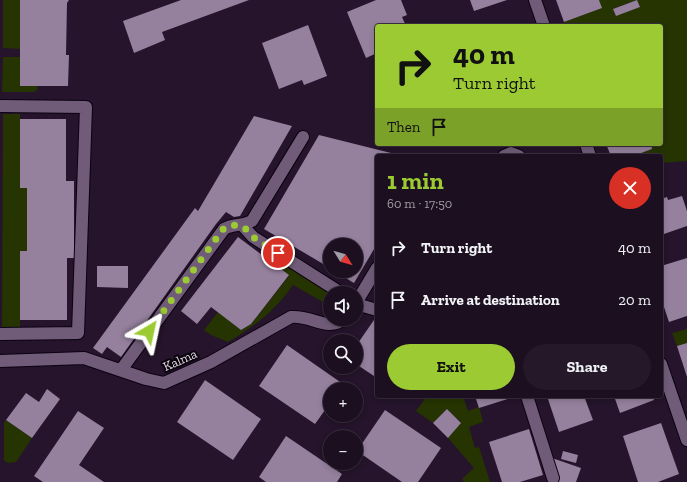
<!DOCTYPE html>
<meta charset="utf-8">
<style>
body{margin:0;font-family:"Zilla Slab",serif;background:#251829;color:#f1f3f6;height:100vh;display:flex;flex-direction:column;font-size:15px;white-space:nowrap}
*{box-sizing:border-box;margin:0}
p{font-size:13px;color:#a09ca5}
.icon{flex:none;width:22px;height:22px;fill:none;stroke:currentColor;stroke-width:2;stroke-linecap:round;stroke-linejoin:round}
.map{position:relative;flex:1;overflow:hidden}
.details{position:absolute;left:375px;top:154px;width:288px;height:244px;display:flex;flex-direction:column;background:#1c0f20;border-radius:4px;box-shadow:0 2px 6px #0003,0 0 0 1px #3a2f3e}
.details>*{flex:none}
.banner{position:absolute;left:375px;top:24px;width:288px;height:122px;border-radius:4px;box-shadow:0 2px 6px #0003,0 0 0 1px #3a2f3e;background:#9cca32;color:#111;overflow:hidden}
.needle{width:26px;rotate:127deg}
.buttons{position:absolute;left:323px;top:238px;display:grid;gap:8px}
.buttons a{display:grid;place-items:center;width:40px;height:40px;border-radius:50%;background:#1c0f20;box-shadow:0 2px 6px #0003,0 0 0 1px #3a2f3e;font-size:20px}
.pin{position:absolute;display:grid;place-items:center;width:34px;height:34px;color:#fff;margin:-17px;border:2px solid #fff;border-radius:50%;box-shadow:0 1px 4px #0007}
.me{position:absolute;width:44px;margin:-22px;rotate:36deg;stroke-linejoin:round;filter:drop-shadow(0 0 3px #0008)}
.turn{display:flex;align-items:center;gap:14px;height:84px;padding:0 12px;font-size:18px}
.turn .icon{width:52px;height:52px;stroke-width:2.5}
.turn b{display:block;font-size:28px;line-height:34px}
.then{display:flex;align-items:center;height:38px;padding:0 12px;background:#0003;gap:8px;font-size:15px}
.round{display:grid;place-items:center;flex:none;width:42px;height:42px;border-radius:21px;background:#251829}
.overview{display:flex;align-items:center;justify-content:space-between;height:68px;padding:0 12px}
h1{font-size:24px;font-weight:700;line-height:30px;color:#9cca32}
.primary-button{display:flex;gap:8px;margin-top:auto;padding:8px 12px}
.primary-button a{flex:1;height:46px;border-radius:24px;background:#9cca32;color:#111;font-size:16px;font-weight:700;line-height:46px;text-align:center}
.primary-button a+a{background:#251829;color:#f1f3f6}
ul{padding:0;list-style:none}
li{display:flex;align-items:center;gap:12px;height:52px;padding:0 12px}
li div{flex:1}
li b{display:block;font-size:15px}
li em{font-style:normal}
.map>svg:first-child{display:block}
.green{fill:#253400;fill-rule:evenodd}
.building{fill:#95809d}
.lines{fill:none;stroke-linecap:round;stroke-linejoin:round}
.minor-casing{stroke:#0d0113;stroke-width:14}
.minor{stroke:#705c78;stroke-width:12}
.route{stroke:#9cca32;stroke-width:7;stroke-dasharray:0 12.6}
.labels{text-anchor:middle;dominant-baseline:central;stroke-width:4;stroke-linejoin:round;paint-order:stroke}
.street-label{font-size:13px;fill:#e3d8e8;stroke:#0a040d}
</style>
<div class="map">
<svg width="687" height="482" viewBox="0 0 687 482">
<rect width="100%" height="100%" fill="#25142b"/>
<g class="green">
<path d="M3,0h17v49l-17,-1z"/>
<path d="M599,0h88v161l-26,2v-7h-28l19,-7 -1,-5h10v-118h-96l-1,-4 38,-14zM637,0l2,7 -24,8 -1,-7z"/>
<path d="M3,57h17v29h17l1,3 -4,3h-32z"/>
<path d="M3,114h17v74h7v63l-7,1v80l-18,-2z"/>
<path d="M266,251l64,42v13l-37,-21c-19,27 -37,40 -65,57l-17,-7 -7,-5 14,-18 23,18 10,-6 38,-48 -25,-21z"/>
<path d="M687,329v14l-10,3 -5,-13z"/>
<path d="M427,396h36l5,15 11,-4 4,15 -14,5 6,21 4,-1 11,35h-26l-2,-3 12,-11 -26,-30 13,-16 -14,-13 -14,14 -17,-12z"/>
<path d="M6,420l26,18 -16,24c-5,1 -9,2 -12,-2v-38z"/>
</g>
<g class="building">
<path d="M20,0h49l-2,3 -1,52h3l-1,31h-48z"/>
<path d="M181,0h68l-87,32 3,8 -31,13 -11,-32z"/>
<path d="M376,0h25l6,15 -5,2 4,9h-29v27l-11,5 -19,-46z"/>
<path d="M470,0h37l-33,11z"/>
<path d="M556,0h43l3,8 -38,14z"/>
<path d="M637,0l3,7 -24,9 -3,-7z"/>
<path d="M308,25l19,51 -23,9 -2,-5 -23,9 -17,-46z"/>
<path d="M254,116l38,10 -52,90 -6,1 -8,-5 -10,12 -95,133 -14,-10 -5,7 -9,-6 102,-140 3,3z"/>
<path d="M20,119h46v62h8v77h-7v62h-47v-69h7v-63h-7z"/>
<path d="M319,135l80,20 -22,1v88l-23,39 -20,-12h22v-26h-26v23l-66,-39z"/>
<path d="M606,144h45l1,5 -19,7h-22z"/>
<path d="M682,196l5,15v15l-26,9v-36l6,-2 1,3z"/>
<path d="M238,237l51,38 -38,49 -10,6 -30,-23 -14,17 -16,-13z"/>
<path d="M687,258v58l-18,6 -8,-24v-32z"/>
<path d="M97,266h31v22l-31,-1z"/>
<path d="M376,317l1,1v60l-21,-14v-18z"/>
<path d="M687,343v34l-10,-31z"/>
<path d="M287,345l56,39 -3,5h-10v14l-15,21 -56,-38z"/>
<path d="M205,380l56,39 -28,41 -56,-38z"/>
<path d="M47,389l13,10 -28,39 -26,-18 20,-27 13,9z"/>
<path d="M475,396h42l-38,12z"/>
<path d="M547,396h37l9,24 -34,12z"/>
<path d="M614,396h39l1,4 -34,13z"/>
<path d="M447,409l14,14 -13,15 -15,-15z"/>
<path d="M385,410l56,38 -23,34h-16l-45,-31z"/>
<path d="M78,411l26,17 -25,37 25,17h-61l-9,-6z"/>
<path d="M661,423l18,51 -21,8h-20l-15,-46z"/>
<path d="M529,429l14,46 -23,7h-18l-13,-40z"/>
<path d="M286,436l56,38 -5,8h-71l-7,-5z"/>
<path d="M563,451l15,4 -2,8 -15,-4z"/>
<path d="M552,458l29,10 -5,14h-19z"/>
</g>
<g class="lines">
<defs>
<g id="minor">
<path d="M535,0l9,26"/>
<path d="M0,106l86,1 -8,226 -78,1"/>
<path d="M586,144l4,12"/>
<path d="M504,156l7,-3 8,3"/>
<path d="M243,226l10,11 88,56"/>
<path d="M356,303l21,-35"/>
<path d="M356,304l21,6"/>
<path d="M0,361l84,-3 62,21 18,4 47,-21 80,-45c21,-2 36,15 53,2"/>
<path d="M661,364l26,76"/>
<path d="M121,370l103,-141c10,-6 16,-2 28,-8l51,-84"/>
<path d="M527,396l26,82"/>
</g>
</defs>
<use href="#minor" class="minor-casing"/>
<use href="#minor" class="minor"/>
</g>
<g class="lines">
<path class="route" d="M149,331l75,-103 6,-3 13,1 10,11 25,16"/>
</g>
<g class="labels">
<g class="street-label">
<text transform="translate(180 360) rotate(-24)">Kalma</text>
</g>
</g>
</svg>
<div class="buttons">
<a><svg class="needle" viewBox="-14 -14 28 28"><path d="M0-13l5 13h-10z" fill="#e53935"/><path d="M0 13l5-13h-10z" fill="#a09ca5"/></svg></a>
<a><svg class="icon" aria-label="sound" viewBox="0 0 24 24"><path d="M4 9h4l5-4v14l-5-4H4zM17 9q2 3 0 6"/></svg></a>
<a><svg class="icon" aria-label="search" viewBox="0 0 24 24"><circle cx="10" cy="10" r="6"/><path d="M15 15l6 6"/></svg></a>
<a>+</a>
<a>−</a>
</div>
<div class="pin" style="left:278px;top:253px;background:#d93025"><svg class="icon" aria-label="arrive" viewBox="0 0 24 24"><path d="M6 21V4h12l-3 4 3 4H6"/></svg></div>
<svg class="me" style="left:149px;top:331px" viewBox="-20 -20 40 40"><path d="M0-17L14 15 0 8-14 15z" fill="#9cca32" stroke="#fff" stroke-width="4"/></svg>
<div class="banner">
<div class="turn"><svg class="icon" aria-label="right" viewBox="0 0 24 24"><path d="M7 20v-9h11M14 6l5 5-5 5"/></svg><div><b>40 m</b>Turn right</div></div>
<div class="then">Then<svg class="icon" aria-label="arrive" viewBox="0 0 24 24"><path d="M6 21V4h12l-3 4 3 4H6"/></svg></div>
</div>
<section class="details">
<div class="overview"><div><h1>1 min</h1><p>60 m · 17:50</p></div><a class="round" style="background:#d93025;color:#fff"><svg class="icon" aria-label="close" viewBox="0 0 24 24"><path d="M6 6l12 12M18 6L6 18"/></svg></a></div>
<ul>
<li><svg class="icon" aria-label="right" viewBox="0 0 24 24"><path d="M7 20v-9h11M14 6l5 5-5 5"/></svg><div><b>Turn right</b></div><em>40 m</em></li>
<li><svg class="icon" aria-label="arrive" viewBox="0 0 24 24"><path d="M6 21V4h12l-3 4 3 4H6"/></svg><div><b>Arrive at destination</b></div><em>20 m</em></li>
</ul>
<div class="primary-button"><a>Exit</a><a>Share</a></div>
</section>
</div>
